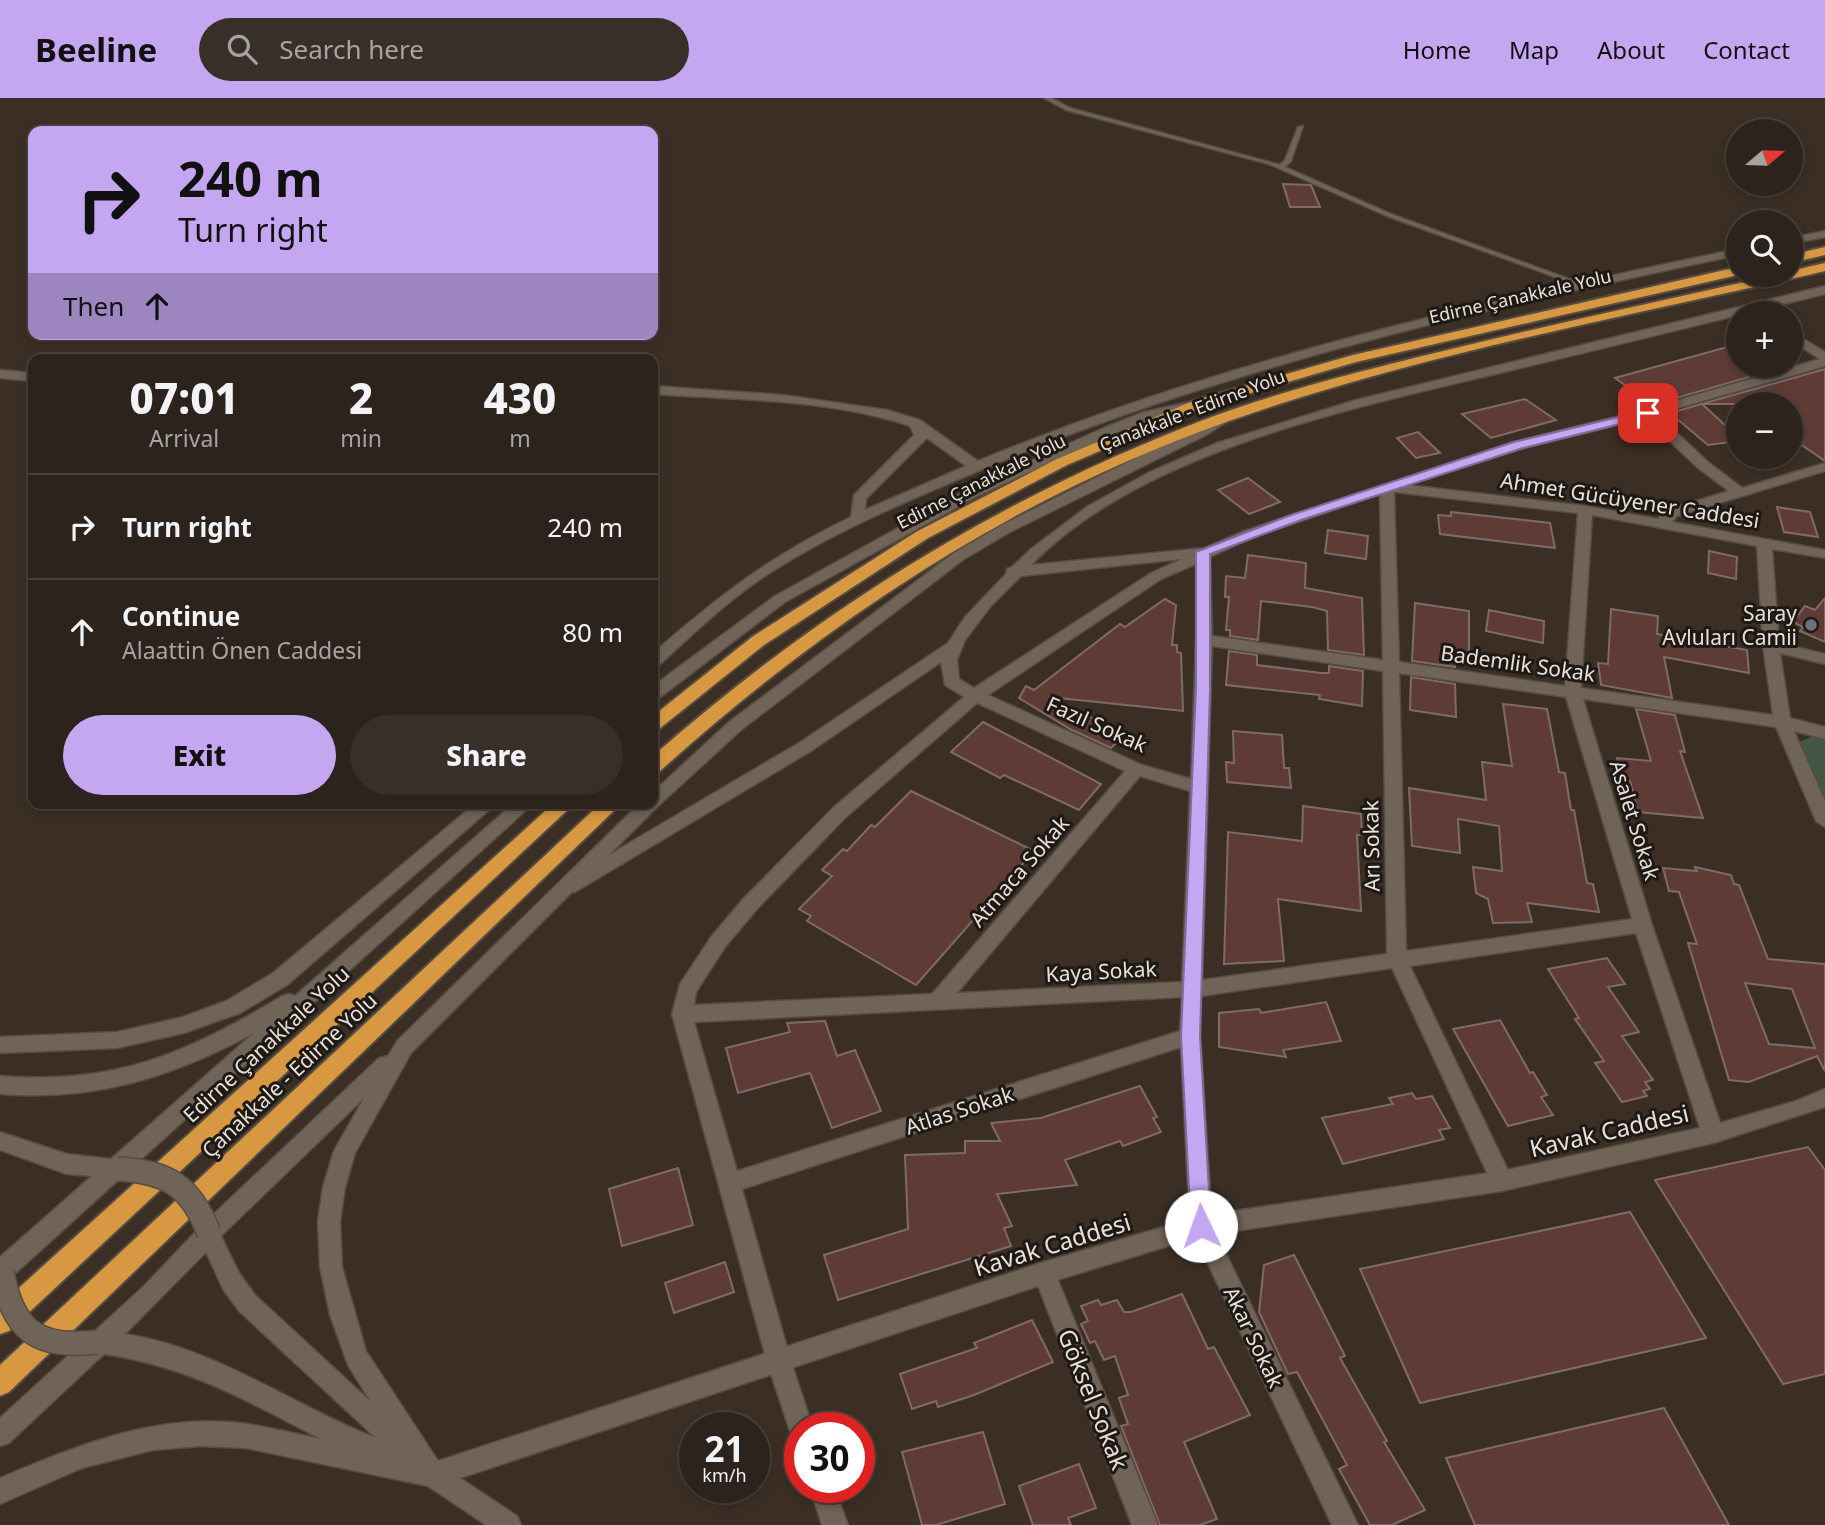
<!DOCTYPE html>
<meta charset="utf-8">
<style>
body{margin:0;font-family:"Noto Sans",sans-serif;background:#382f29;color:#f1f3f6;height:100vh;display:flex;flex-direction:column;font-size:26px;white-space:nowrap}
*{box-sizing:border-box;margin:0}
p{font-size:23px;color:#a6a4a3}
.icon{flex:none;width:38px;height:38px;fill:none;stroke:currentColor;stroke-width:2;stroke-linecap:round;stroke-linejoin:round}
.map{position:relative;flex:1;overflow:hidden}
.drawer{position:absolute;left:28px;top:256px;width:630px;height:455px;display:flex;flex-direction:column;background:#2c231c;border-radius:14px;box-shadow:0 4px 10px #0003,0 0 0 2px #48403b}
.drawer>*{flex:none}
.guide{position:absolute;left:28px;top:28px;width:630px;height:214px;border-radius:14px;box-shadow:0 4px 10px #0003,0 0 0 2px #48403b;background:#c5a7f1;color:#111;overflow:hidden}
.needle{width:46px;rotate:71deg}
.controls{position:absolute;left:1726px;top:21px;display:grid;gap:14px}
.controls a{display:grid;place-items:center;width:77px;height:77px;border-radius:50%;background:#2c231c;box-shadow:0 4px 10px #0003,0 0 0 2px #48403b;font-size:35px}
.speed{position:absolute;left:679px;top:1314px;display:flex;gap:14px;font-size:35px;font-weight:700;text-align:center}
.speed>*{display:grid;place-content:center;width:91px;height:91px;border-radius:50%;background:#2c231c;box-shadow:0 4px 10px #0003,0 0 0 2px #48403b;line-height:1}
.speed small{font-size:18px;font-weight:400}
.speed .limit{border:10px solid #d22;background:#fff;color:#111}
.pin{position:absolute;display:grid;place-items:center;width:60px;height:60px;color:#fff;margin:-30px;border-radius:14px;box-shadow:0 4px 10px #0006}
.me{position:absolute;width:77px;margin:-38px;rotate:357deg;stroke-linejoin:round;filter:drop-shadow(0 0 5px #0008)}
.turn{display:flex;align-items:center;gap:24px;height:147px;padding:0 35px;font-size:32px}
.turn .icon{width:91px;height:91px;stroke-width:2.5}
.turn b{display:block;font-size:49px;line-height:60px}
.then{display:flex;align-items:center;height:66px;padding:0 35px;background:#0003;gap:14px;font-size:26px}
.eta{display:flex;justify-content:space-evenly;align-items:center;height:119px;text-align:center}
.eta b{font-size:42px;font-weight:800;line-height:49px}
.button{display:flex;gap:14px;margin-top:auto;padding:14px 35px}
.button a{flex:1;height:80px;border-radius:42px;background:#c5a7f1;color:#111;font-size:28px;font-weight:800;line-height:80px;text-align:center}
.button a+a{background:#382f29;color:#f1f3f6}
ul{padding:0;list-style:none}
li{display:flex;align-items:center;gap:21px;height:105px;padding:0 35px;border-top:2px solid #48403b}
li div{flex:1}
li b{display:block;font-size:26px}
li em{font-style:normal}
header{display:flex;align-items:center;gap:42px;box-sizing:border-box;height:98px;padding:0 35px;background:#c5a7f1;color:#111}
header strong{font-size:33px}
nav{display:flex;gap:38px;margin-inline-start:auto;font-size:24px}
.search{width:490px;height:63px;background:#382f29;display:flex;align-items:center;gap:18px;box-sizing:border-box;padding:0 24px;border-radius:38px;color:#a6a4a3;font-size:26px}
.map>svg:first-child{display:block}
.green{fill:#445744}
.building{fill:#5f3b36;stroke:#7e6b68;stroke-width:2;fill-rule:evenodd}
.lines{fill:none;stroke-linecap:round;stroke-linejoin:round}
.service-casing{stroke:#554c42;stroke-width:3}
.minor-casing{stroke:#554c42;stroke-width:3}
.secondary-casing{stroke:#554c42;stroke-width:3}
.trunk-casing{stroke:#554c42;stroke-width:4}
.service{fill:#706357;fill-rule:evenodd}
.minor{fill:#706357;fill-rule:evenodd}
.secondary{fill:#706357;fill-rule:evenodd}
.trunk{fill:#d89842;fill-rule:evenodd}
.secondary-bridge-casing{stroke:#554c42;stroke-width:26;stroke-linecap:butt}
.secondary-bridge{stroke:#706357;stroke-width:23}
.route{fill:#c5a7f1;stroke:#806d9d;stroke-width:2}
.worship-dot{fill:#6b7280;stroke:#1e1914;stroke-width:2.5}
.labels{text-anchor:middle;dominant-baseline:central;stroke-width:6;stroke-linejoin:round;paint-order:stroke}
.far-street-label{font-size:18px;fill:#e8e1da;stroke:#1e1914}
.street-label{font-size:21px;fill:#e8e1da;stroke:#1e1914}
.poi-label{font-size:21px;fill:#e8e1da;stroke:#1e1914;text-anchor:end}
.near-street-label{font-size:24px;fill:#e8e1da;stroke:#1e1914}
</style>
<header>
<strong>Beeline</strong>
<div class="search"><svg class="icon" aria-label="search" viewBox="0 0 24 24"><circle cx="10" cy="10" r="6"/><path d="M15 15l6 6"/></svg>Search here</div>
<nav><a>Home</a><a>Map</a><a>About</a><a>Contact</a></nav>
</header>
<div class="map">
<svg width="1825" height="1427" viewBox="0 0 1825 1427">
<rect width="100%" height="100%" fill="#3b2f25"/>
<path class="green" d="M1814,638l11,2v61l-27,-57z"/>
<g class="building">
<path d="M1283,86l28,1 9,22h-30z"/>
<path d="M1738,246v22h49l-128,37 -6,-6 -9,2 -29,-21z"/>
<path d="M1825,271v92l-35,-24v-33h-88l36,33v4l-30,4 -38,-32z"/>
<path d="M1525,301l31,21 -65,18 -29,-24z"/>
<path d="M1418,334l22,21 -24,5 -19,-20z"/>
<path d="M1248,380l32,24 -31,12 -31,-24z"/>
<path d="M1777,409l33,5 8,25 -34,-5z"/>
<path d="M1451,414l99,11 5,25 -115,-14 -2,-19 13,1z"/>
<path d="M1328,432l40,6 -2,23 -41,-6z"/>
<path d="M1709,453l28,6 -1,22 -28,-6z"/>
<path d="M1248,457l58,8 -1,25 57,10 2,57 -36,-5 -1,-39 -15,-4 -51,-6 -3,39 -28,-4v-6h-4l3,-33h-4l1,-21 19,2z"/>
<path d="M1825,500v44l-25,-11 3,-4 -10,-5 12,-16 10,4z"/>
<path d="M1165,501l11,6 -4,40h5v7l4,1 2,58 -134,-14 76,37 -14,14 -41,-19 -51,-31 7,-12 8,4 86,-66 5,3z"/>
<path d="M1415,505l54,8v52l-14,-2v6l-43,-6z"/>
<path d="M1611,511l47,7 -1,18 90,16 2,23 -85,-16 8,41 -71,-13 -3,-22 10,1z"/>
<path d="M1489,512l55,11 -1,22 -57,-12z"/>
<path d="M1229,553l28,4v10l64,8h8v-7l34,5 -1,35 -43,-7 1,-4 -94,-10z"/>
<path d="M1411,579l44,7 1,33 -46,-7z"/>
<path d="M1503,606l44,5 12,63 6,1 6,37h3l13,73 6,1 6,28 -72,-9 5,19 -39,1 -5,-24 -12,-6 -3,-26 29,4 -3,-45 -41,-7 2,34 -48,-7 -3,-58 77,12 -4,-38 30,4z"/>
<path d="M1636,611l39,6 10,37 -5,-1 23,67 -65,-6 -8,-31 -7,-1 -6,-22 34,3z"/>
<path d="M983,624l118,62 -22,26 -75,-35 -4,3 -49,-26z"/>
<path d="M1233,633l49,4 2,33h5l2,20 -64,-6 -1,-20 8,1z"/>
<path d="M911,693l123,60 -118,134 -109,-64 4,-5 -12,-7 33,-33 -10,-6 21,-21 4,2 24,-26 4,2z"/>
<path d="M1303,708l58,8 1,21h-5l4,76 -83,-12 6,62 -60,3 4,-132 74,9z"/>
<path d="M1695,769l36,8 3,9 5,1 29,74 57,5v107l-8,-15 -68,26 -20,-2 -41,-137 9,1 -18,-52 -10,-1 -6,-23 34,3zM1745,885l47,6 23,59 -46,-4z"/>
<path d="M1607,860l18,26 -17,3 31,45 -17,4 31,44 -8,2 5,7 -7,2 4,5 -25,6 -27,-39 9,-2 -29,-42 4,-1 -31,-49z"/>
<path d="M1326,904l15,39 -58,9 3,7 -67,-10v-34l40,-4 2,4z"/>
<path d="M1500,922l30,53 3,-1 14,23 -6,2 12,18 -45,11 -55,-97z"/>
<path d="M825,923l12,35 18,-6 26,61 -49,17 -22,-55 -72,20 -12,-45 64,-16 -3,-9z"/>
<path d="M1140,988l17,31 -4,1 8,14 -38,14 -3,-5 -55,19 12,25 -80,9 15,32 -8,2 7,18 -173,54 -14,-45 84,-26 -3,-74 60,-2v-12h35l-9,-18 50,-5z"/>
<path d="M1412,995l4,6 16,-3 18,32 -11,2 5,9 -101,25 -21,-46 71,-14 -4,-6z"/>
<path d="M1808,1049l17,23v204l-42,10 -128,-204z"/>
<path d="M678,1070l15,57 -71,21 -13,-57z"/>
<path d="M1630,1114l76,126 -286,65 -60,-134z"/>
<path d="M1294,1157l51,101 -5,2 47,83 -3,1 41,68 -33,15h-22l-31,-56 8,-4 -50,-93 -9,2 -29,-62 5,-47z"/>
<path d="M725,1164l9,30 -60,21 -9,-30z"/>
<path d="M1182,1196l26,55 6,-2 36,68 -66,27 33,77 -17,6h-40l-39,-99 7,-2 -9,-26 9,-3 -13,-39 -11,4 -9,-19 -5,2 -9,-19 7,-3 -7,-15 17,-6 3,5 16,-5 7,12h7z"/>
<path d="M1032,1222l21,42 -79,33 -36,12 -2,-6 -24,8 -12,-35 77,-26 -3,-5z"/>
<path d="M1664,1310l65,117h-254l-29,-67z"/>
<path d="M983,1334l22,72 -69,21h-14l-20,-73z"/>
<path d="M1079,1366l17,44 -28,10 3,7h-38l-14,-39z"/>
</g>
<g class="lines">
<defs>
<path id="service" d="M1044,0h7l19,10 210,57 5,-5 13,-33 5,-1 -12,35 -6,6 106,47 197,72 -5,1 -196,-71 -118,-52 -203,-54z"/>
<g id="minor">
<path d="M1825,133v6l-35,7v-6z"/>
<path d="M1738,151v6c-255,54 -509,111 -750,212 -77,32 -156,65 -226,111 -37,25 -70,57 -103,87l-6,1v-13c66,-57 118,-98 198,-136l3,-22 60,-60 -4,-9c-81,-27 -172,-26 -257,-32v-8l130,9 104,15 33,10 58,41c244,-101 501,-159 760,-212zM927,340l39,28 -101,44 1,-11z"/>
<path d="M1825,188v8c-104,25 -207,51 -313,76 -153,37 -368,79 -481,195l174,-17 39,-17 270,-89 130,-32 176,-51 -30,-19v-9l35,21v14l-168,48 51,48 34,26 83,-25v8l-148,45 -5,6 153,28v8l-53,-9 7,94 46,11v10l-45,-11 10,65 35,9v12l-31,-8 31,70v26l-9,-6 -40,-94 -193,-28 69,226 72,209 -4,7 -7,2 -7,-2 -4,-7 -66,-201 -226,33 103,215 -3,7 -8,3 -8,-3 -102,-220 -191,28 -1,40 12,189 146,300h-26l-142,-299 -9,-179 -439,142 49,173 22,66h-13v12l-8,-3 -25,-75 -95,-348 8,-30 31,-47 32,-38 91,-92 130,-110 -19,-12 -4,-23 -130,89 -236,141h-12l-3,-5 3,-5 236,-139 149,-100 17,-26 41,-43 1,-5 5,-2 19,-18 57,-43 62,-34 67,-29 139,-43zM1645,320l53,50 31,23 -62,19 -5,2 -4,7 -73,-13 -178,-21 117,-37zM1394,394l184,21 -13,173 -166,-24zM1380,396l3,166 -171,-24 -2,-79 44,-20zM1592,417l165,31 6,100 10,69 -192,-27zM1182,461l-31,14 -177,115 -15,-9 -2,-19 8,-20 25,-33 31,-31zM1196,466v76l-5,139 -49,-14 -154,-70 173,-116zM1212,548l171,25 4,283 -185,26zM1399,575l167,24 66,222 -226,32zM977,605l148,68 -193,223 -238,11 2,-13 29,-45 32,-38 89,-92zM1140,678l50,15 -8,191 -225,11zM1182,899l-2,34 -443,140 -43,-149z"/>
<path d="M0,272l33,3v8l-33,-3z"/>
<path d="M476,705h21l-210,182 -47,28 -56,20 -67,15 -117,5v-16l117,-5 66,-15 43,-16 47,-28z"/>
<path d="M1044,1164l8,3 3,8 103,252h-26l-99,-252 3,-8z"/>
<path d="M810,1390h24l14,37h-26z"/>
</g>
<g id="secondary">
<path d="M1195,303l7,4 -2,3 -47,10 -35,14 -143,65 -190,105 -126,96 -6,1v-13l122,-90 190,-105 143,-65 36,-14z"/>
<path d="M1221,317l7,4 -2,3 -18,12 -198,98 -46,27 -223,171 -84,77 -246,246 -56,100 -10,34 -5,34 2,46 24,84 72,110 606,-199 157,-46 301,-45 211,-46 83,-24 29,-12v18l-112,36 -211,48 -301,45 -157,48 -584,194 57,38 4,9h-35l-58,-39 -182,-38 -45,-2 -48,4 -71,18 -82,36v-26c78,-33 161,-67 248,-54 24,4 49,10 73,15 -76,-39 -131,-72 -217,-85l-95,89 -9,3v-28l144,-132 57,-60 178,-168 9,-2 9,-15 243,-238h13v-11l76,-70 225,-169 46,-27zM364,1000l-30,53 -11,36 -5,34 2,46 10,48 18,50 23,37 -116,-107 -16,-22 -18,-37zM206,1154l17,37 16,22 137,127c-85,-33 -159,-90 -251,-104z"/>
<path d="M514,705h20l-526,477 -8,3v-26l92,-81 -25,-2 -67,-24v-18l67,22 44,5 143,-126c-83,45 -159,68 -254,61v-18c113,9 187,-22 282,-80l7,-2 6,2z"/>
</g>
<g id="trunk">
<path d="M1825,149v8l-35,8v-8z"/>
<path d="M1825,165v8c-199,46 -403,82 -596,150 -213,75 -402,199 -569,350l-7,2v-17c166,-147 353,-262 561,-340 72,-26 147,-45 221,-63 113,-28 227,-52 340,-78h15v-4z"/>
<path d="M1738,169v8l-382,87 -153,45 -136,58 -139,73 -164,107 -105,84 -6,2v-15l99,-79 164,-105 141,-73 136,-58 160,-46z"/>
<path d="M554,705h21l-566,528 -9,3v-29z"/>
<path d="M601,705h21l-613,589 -9,4v-31z"/>
</g>
</defs>
<use href="#service" class="service-casing"/>
<use href="#minor" class="minor-casing"/>
<use href="#secondary" class="secondary-casing"/>
<use href="#trunk" class="trunk-casing"/>
<use href="#service" class="service"/>
<use href="#minor" class="minor"/>
<use href="#secondary" class="secondary"/>
<use href="#trunk" class="trunk"/>
<defs>
<g id="secondary-bridge">
<path d="M117,1071c50,2 74,17 92,64"/>
<path d="M2,1173c10,60 36,78 95,71"/>
</g>
</defs>
<use href="#secondary-bridge" class="secondary-bridge-casing"/>
<use href="#secondary-bridge" class="secondary-bridge"/>
</g>
<path class="route" d="M1648,312l6,3 -2,3 -129,32 -222,72 -91,34v135l-10,347 11,190 -3,6 -7,3 -7,-3 -3,-6 -10,-190 15,-347v-137l95,-37 223,-73z"/>
<circle class="worship-dot" cx="1811" cy="527" r="7"/>
<g class="labels">
<g class="far-street-label">
<text transform="translate(1520 198) rotate(-13)">Edirne Çanakkale Yolu</text>
<text transform="translate(1192 312) rotate(-21)">Çanakkale - Edirne Yolu</text>
<text transform="translate(981 383) rotate(-27)">Edirne Çanakkale Yolu</text>
</g>
<g class="street-label">
<text transform="translate(1630 402) rotate(9)">Ahmet Gücüyener Caddesi</text>
<text transform="translate(1518 565) rotate(8)">Bademlik Sokak</text>
<text transform="translate(1097 626) rotate(24)">Fazıl Sokak</text>
<text transform="translate(1635 722) rotate(73)">Asalet Sokak</text>
<text transform="translate(1371 748) rotate(-91)">Arı Sokak</text>
<text transform="translate(1019 773) rotate(-49)">Atmaca Sokak</text>
<text transform="translate(1101 873) rotate(-3)">Kaya Sokak</text>
<text transform="translate(266 946) rotate(-43)">Edirne Çanakkale Yolu</text>
<text transform="translate(289 977) rotate(-43)">Çanakkale - Edirne Yolu</text>
<text transform="translate(959 1012) rotate(-18)">Atlas Sokak</text>
<text transform="translate(1254 1239) rotate(64)">Akar Sokak</text>
</g>
<g class="poi-label">
<text x="1797" y="515">Saray<tspan x="1797" dy="24">Avluları Camii</tspan></text>
</g>
<g class="near-street-label">
<text transform="translate(1609 1032) rotate(-13)">Kavak Caddesi</text>
<text transform="translate(1052 1146) rotate(-17)">Kavak Caddesi</text>
<text transform="translate(1094 1301) rotate(68)">Göksel Sokak</text>
</g>
</g>
</svg>
<div class="controls">
<a><svg class="needle" viewBox="-14 -14 28 28"><path d="M0-13l5 13h-10z" fill="#e53935"/><path d="M0 13l5-13h-10z" fill="#a6a4a3"/></svg></a>
<a><svg class="icon" aria-label="search" viewBox="0 0 24 24"><circle cx="10" cy="10" r="6"/><path d="M15 15l6 6"/></svg></a>
<a>+</a>
<a>−</a>
</div>
<div class="speed"><div>21<small>km/h</small></div><div class="limit">30</div></div>
<div class="pin" style="left:1648px;top:315px;background:#d93025"><svg class="icon" aria-label="arrive" viewBox="0 0 24 24"><path d="M6 21V4h12l-3 4 3 4H6"/></svg></div>
<svg class="me" style="left:1201px;top:1128px" viewBox="-20 -20 40 40"><circle r="19" fill="#fff"/><path d="M0-13L10 11 0 6-10 11z" fill="#c5a7f1"/></svg>
<div class="guide">
<div class="turn"><svg class="icon" aria-label="right" viewBox="0 0 24 24"><path d="M7 20v-9h11M14 6l5 5-5 5"/></svg><div><b>240 m</b>Turn right</div></div>
<div class="then">Then<svg class="icon" aria-label="ahead" viewBox="0 0 24 24"><path d="M12 20V5M6 11l6-6 6 6"/></svg></div>
</div>
<section class="drawer">
<div class="eta">
<div><b>07:01</b><p>Arrival</p></div>
<div><b>2</b><p>min</p></div>
<div><b>430</b><p>m</p></div>
</div>
<ul>
<li><svg class="icon" aria-label="right" viewBox="0 0 24 24"><path d="M7 20v-9h11M14 6l5 5-5 5"/></svg><div><b>Turn right</b></div><em>240 m</em></li>
<li><svg class="icon" aria-label="ahead" viewBox="0 0 24 24"><path d="M12 20V5M6 11l6-6 6 6"/></svg><div><b>Continue</b><p>Alaattin Önen Caddesi</p></div><em>80 m</em></li>
</ul>
<div class="button"><a>Exit</a><a>Share</a></div>
</section>
</div>
